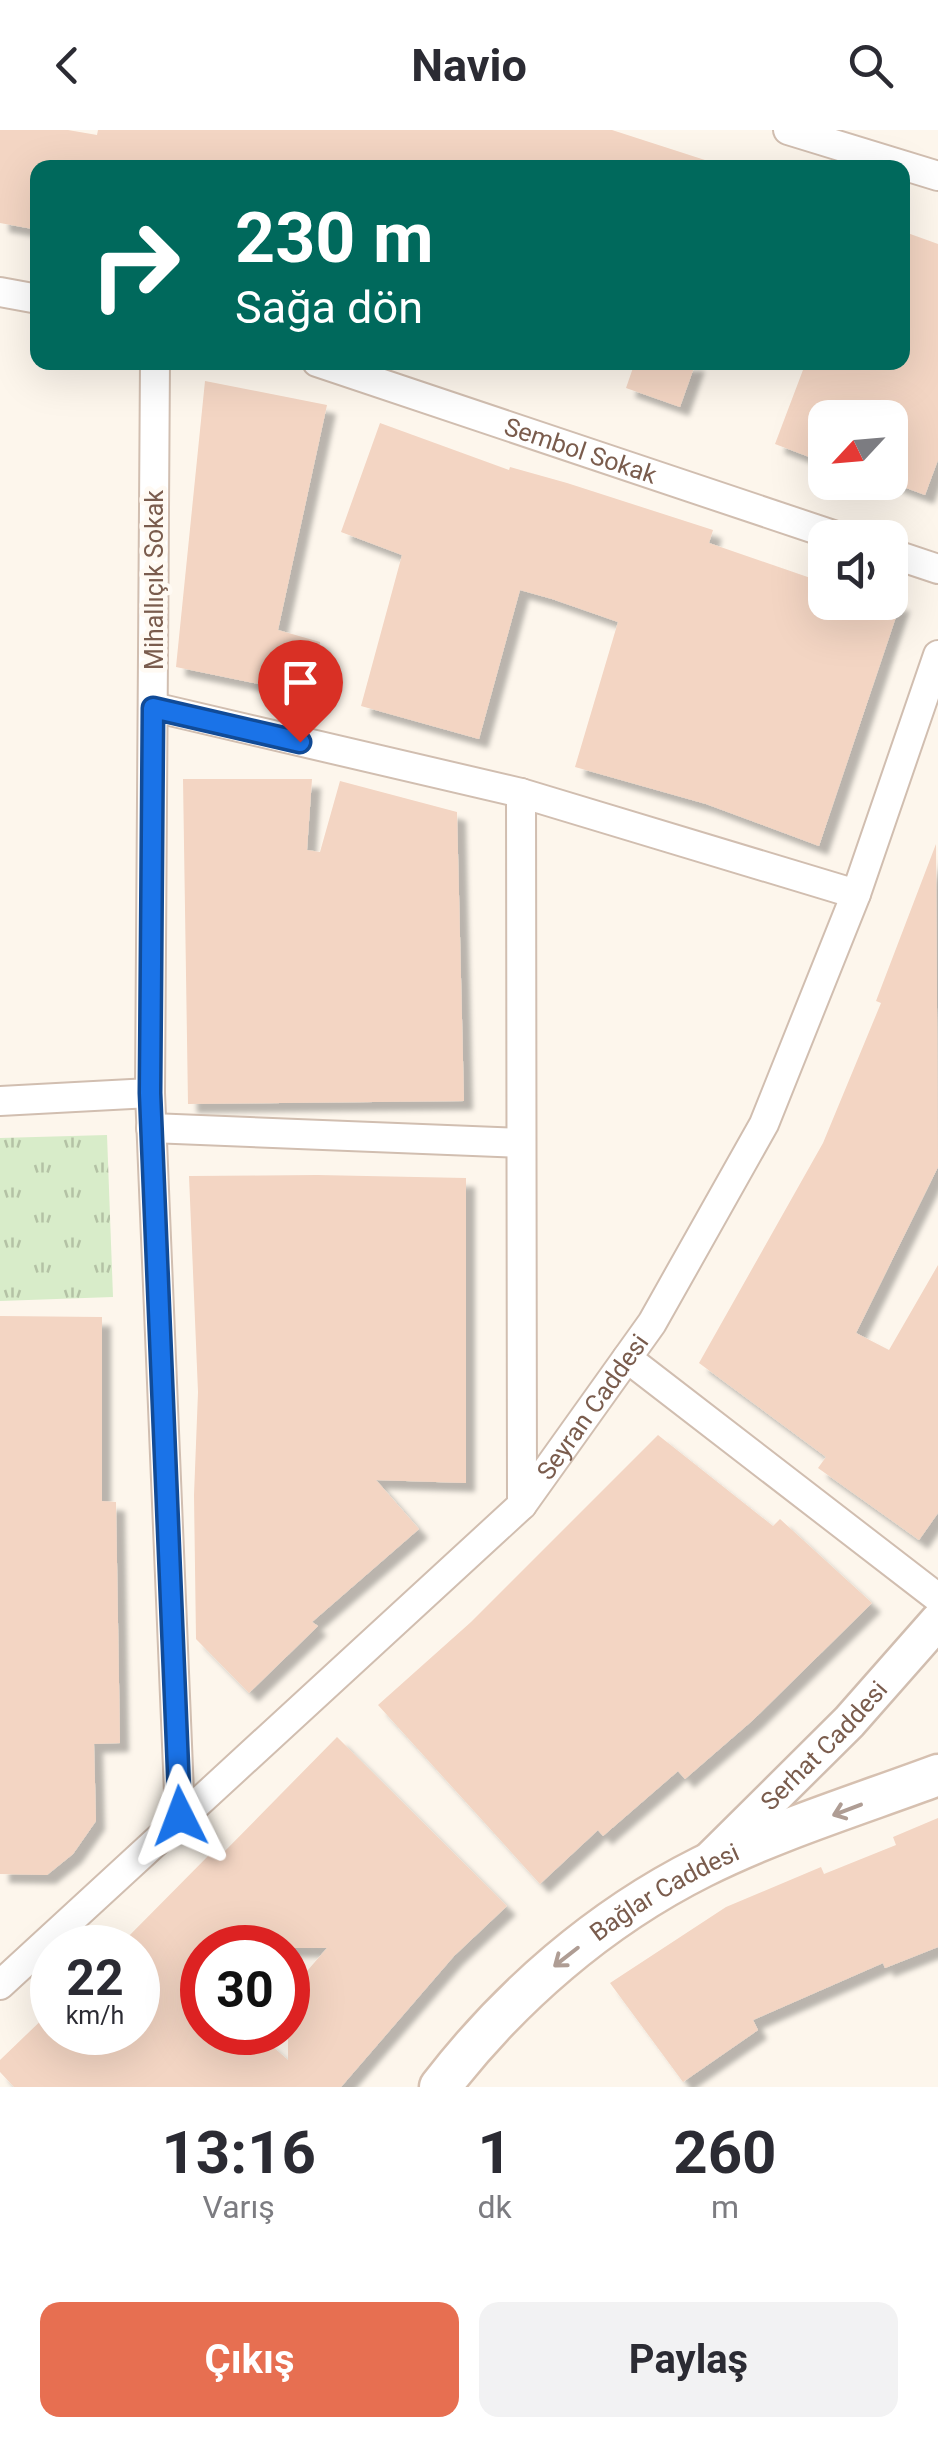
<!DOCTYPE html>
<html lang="tr">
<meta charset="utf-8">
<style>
body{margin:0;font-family:Roboto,sans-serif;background:#f2f2f3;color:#2b2b33;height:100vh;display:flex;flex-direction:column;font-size:38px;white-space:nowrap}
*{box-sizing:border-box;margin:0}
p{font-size:32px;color:#7c7c81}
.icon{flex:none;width:55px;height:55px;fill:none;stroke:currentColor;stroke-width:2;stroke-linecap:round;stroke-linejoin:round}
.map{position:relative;height:1957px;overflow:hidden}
.sheet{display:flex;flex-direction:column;background:#fff;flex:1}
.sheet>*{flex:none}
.banner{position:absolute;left:30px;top:30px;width:880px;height:210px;border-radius:20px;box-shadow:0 10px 40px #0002;background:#00695c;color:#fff;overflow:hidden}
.needle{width:65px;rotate:244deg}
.buttons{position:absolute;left:808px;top:270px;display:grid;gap:20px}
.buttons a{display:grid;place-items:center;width:100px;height:100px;border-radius:20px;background:#fff;box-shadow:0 10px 40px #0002;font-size:50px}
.speed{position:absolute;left:30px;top:1795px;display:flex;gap:20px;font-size:50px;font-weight:700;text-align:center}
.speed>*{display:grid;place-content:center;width:130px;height:130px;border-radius:50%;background:#fff;box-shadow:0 10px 40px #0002;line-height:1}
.speed small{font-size:25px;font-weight:400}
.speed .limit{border:15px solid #d22;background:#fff;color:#111}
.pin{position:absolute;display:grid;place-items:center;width:85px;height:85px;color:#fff;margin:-102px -42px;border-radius:50% 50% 50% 0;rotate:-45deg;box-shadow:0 0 10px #0007}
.pin .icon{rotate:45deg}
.me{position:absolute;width:110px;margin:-55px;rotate:357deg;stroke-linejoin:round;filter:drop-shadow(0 0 8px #0008)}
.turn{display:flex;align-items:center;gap:35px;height:210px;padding:0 40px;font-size:45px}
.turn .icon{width:130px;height:130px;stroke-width:2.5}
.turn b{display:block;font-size:70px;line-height:85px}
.eta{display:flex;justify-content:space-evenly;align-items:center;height:170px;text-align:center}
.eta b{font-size:60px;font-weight:700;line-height:70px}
.cta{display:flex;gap:20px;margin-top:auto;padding:20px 40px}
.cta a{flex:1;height:115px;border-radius:20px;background:#e76f51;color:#fff;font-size:40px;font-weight:700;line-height:115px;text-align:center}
.cta a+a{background:#f2f2f3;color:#2b2b33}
header{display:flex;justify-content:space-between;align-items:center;height:130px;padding:0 40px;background:#fff;font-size:45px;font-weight:700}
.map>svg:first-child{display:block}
.park{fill:url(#park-tufts)}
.building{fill:#f3d5c3;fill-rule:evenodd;filter:url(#shadow)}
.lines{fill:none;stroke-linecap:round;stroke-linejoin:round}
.minor-casing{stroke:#d1beb0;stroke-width:32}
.tertiary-casing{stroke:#d1beb0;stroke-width:40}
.secondary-casing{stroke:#d6c0b0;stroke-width:45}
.minor{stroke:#fff;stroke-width:28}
.tertiary{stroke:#fff;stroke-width:35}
.secondary{stroke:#fff;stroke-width:40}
.oneway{stroke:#af9d94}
.route-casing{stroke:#114b97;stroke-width:25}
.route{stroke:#1a73e8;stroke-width:18}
.labels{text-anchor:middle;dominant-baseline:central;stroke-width:9;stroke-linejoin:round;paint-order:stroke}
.street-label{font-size:25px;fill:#7a5c4d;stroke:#fffaf3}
</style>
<header><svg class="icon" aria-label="back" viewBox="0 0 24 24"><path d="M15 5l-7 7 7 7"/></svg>Navio<svg class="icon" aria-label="search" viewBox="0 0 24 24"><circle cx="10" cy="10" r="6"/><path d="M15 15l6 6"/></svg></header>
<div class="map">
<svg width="938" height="1957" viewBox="0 0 938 1957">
<defs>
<pattern id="park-tufts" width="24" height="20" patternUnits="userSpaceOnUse" patternTransform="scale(2.5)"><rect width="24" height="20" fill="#d8ecc9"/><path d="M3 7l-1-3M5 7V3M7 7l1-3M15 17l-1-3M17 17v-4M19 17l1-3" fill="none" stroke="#b4c2a5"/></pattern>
<filter id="shadow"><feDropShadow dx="9" dy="9" stdDeviation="2.5" flood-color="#0004"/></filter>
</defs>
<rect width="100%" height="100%" fill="#fdf6ec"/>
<path class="park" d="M107,1005l6,162 -113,4v-163z"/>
<g class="building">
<path d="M0,0h68l29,5 1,-5h514l96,31 -1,7h-669v62l-38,-7z"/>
<path d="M902,101l36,13v216l-13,35 -35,-13v-64h-65v45l-50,-19 31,-82h96z"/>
<path d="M635,232h61l-16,45 -54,-19z"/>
<path d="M205,251l122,24 -49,225 42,12 -3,54 -141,-29z"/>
<path d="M380,293l129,47 1,-3 57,16 146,47 -4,13 116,40v19h76l-82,244 -113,-42 -131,-37 43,-145 -66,-23 -32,-9 -41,149 -118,-33 41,-151 -61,-23z"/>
<path d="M183,649h129l-5,71 13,2 20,-71 117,31 7,289 -276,3z"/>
<path d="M936,714l2,323 -82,166 33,17 49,-85v248l-19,27 -101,-72 8,-11 -127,-94 124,-220 58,-140 -5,-2z"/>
<path d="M317,1045l149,3v305l-90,-3 43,49 -107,93 6,4 -69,67 -53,-54 -2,-144 4,-103 -9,-216z"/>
<path d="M0,1186l102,1v184l14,1 4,241 -26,1 2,77 -23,33 -26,21 -47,-1z"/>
<path d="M658,1305l115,91 7,-7 92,84 -119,117 -68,59 -7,-8 -75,65 -5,-6 -58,54 -162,-179 93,-83z"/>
<path d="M337,1607l170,169 -53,50 -113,131h-327l-14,-15v-12l52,-50v22h86v-84h-21l97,-98 6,6zM202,1818h125l-39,45v67l-32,-28h-54z"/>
<path d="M938,1688v129l-53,21 -2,-5 -130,57 5,10 -75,52 -73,-99 116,-76 95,-40 3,7 72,-29 -3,-8z"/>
</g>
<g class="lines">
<defs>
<g id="minor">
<path d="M788,0l150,46"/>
<path d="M0,162l38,7"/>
<path d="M155,232l-5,731 30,724"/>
<path id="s1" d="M317,232l525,176"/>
<path d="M890,423l48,16"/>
<path d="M153,577l368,86 335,101"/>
<path d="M521,663l1,712"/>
<path d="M0,971l150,-8"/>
<path d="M151,998l370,15"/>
<path d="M627,1228l311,240"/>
<path id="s2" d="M0,1855l522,-480 130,-182 112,-199 92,-230 82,-239"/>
</g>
<g id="tertiary">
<path id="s3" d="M711,1729l138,-137 89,-101"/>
</g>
<g id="secondary">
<path id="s4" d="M440,1957c69,-90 160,-169 262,-220 74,-37 158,-63 236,-92"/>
</g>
</defs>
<use href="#minor" class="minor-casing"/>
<use href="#tertiary" class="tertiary-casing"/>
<use href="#secondary" class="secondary-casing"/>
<use href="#minor" class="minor"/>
<use href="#tertiary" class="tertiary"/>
<use href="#secondary" class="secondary"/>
</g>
<defs><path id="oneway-shaft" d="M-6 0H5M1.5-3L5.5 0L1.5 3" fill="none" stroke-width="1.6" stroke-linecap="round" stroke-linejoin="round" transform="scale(2.5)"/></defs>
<g class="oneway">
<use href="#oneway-shaft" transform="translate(847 1680) rotate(159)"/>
<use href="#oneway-shaft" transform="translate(566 1827) rotate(142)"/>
</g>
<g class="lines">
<defs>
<path id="route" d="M180,1686l-30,-723 3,-385 147,34"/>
</defs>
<use href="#route" class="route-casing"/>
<use href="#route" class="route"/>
</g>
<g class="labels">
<g class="street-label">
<text stroke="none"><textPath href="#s1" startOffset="278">Sembol Sokak</textPath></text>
<text transform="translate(154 450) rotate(-90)">Mihallıçık Sokak</text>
<text stroke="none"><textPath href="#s2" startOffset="830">Seyran Caddesi</textPath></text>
<text stroke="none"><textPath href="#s3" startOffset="160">Serhat Caddesi</textPath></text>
<text stroke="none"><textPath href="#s4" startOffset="300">Bağlar Caddesi</textPath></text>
</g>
</g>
</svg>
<div class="buttons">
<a><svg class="needle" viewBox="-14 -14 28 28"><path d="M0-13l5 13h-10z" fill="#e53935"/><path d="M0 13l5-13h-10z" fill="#7c7c81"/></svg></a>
<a><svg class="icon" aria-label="sound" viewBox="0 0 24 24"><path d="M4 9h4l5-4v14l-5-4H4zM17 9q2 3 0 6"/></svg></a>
</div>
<div class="speed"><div>22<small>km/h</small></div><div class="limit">30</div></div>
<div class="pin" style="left:300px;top:612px;background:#d93025"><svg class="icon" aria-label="arrive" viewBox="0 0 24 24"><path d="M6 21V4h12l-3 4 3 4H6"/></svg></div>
<svg class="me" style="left:180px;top:1686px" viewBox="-20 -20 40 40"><path d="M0-17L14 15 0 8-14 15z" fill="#1a73e8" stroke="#fff" stroke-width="4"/></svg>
<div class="banner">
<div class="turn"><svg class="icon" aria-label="right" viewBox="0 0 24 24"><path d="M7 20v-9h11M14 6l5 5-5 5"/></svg><div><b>230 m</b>Sağa dön</div></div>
</div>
</div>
<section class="sheet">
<div class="eta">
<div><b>13:16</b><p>Varış</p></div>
<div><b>1</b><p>dk</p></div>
<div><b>260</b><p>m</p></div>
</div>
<div class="cta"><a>Çıkış</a><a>Paylaş</a></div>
</section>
